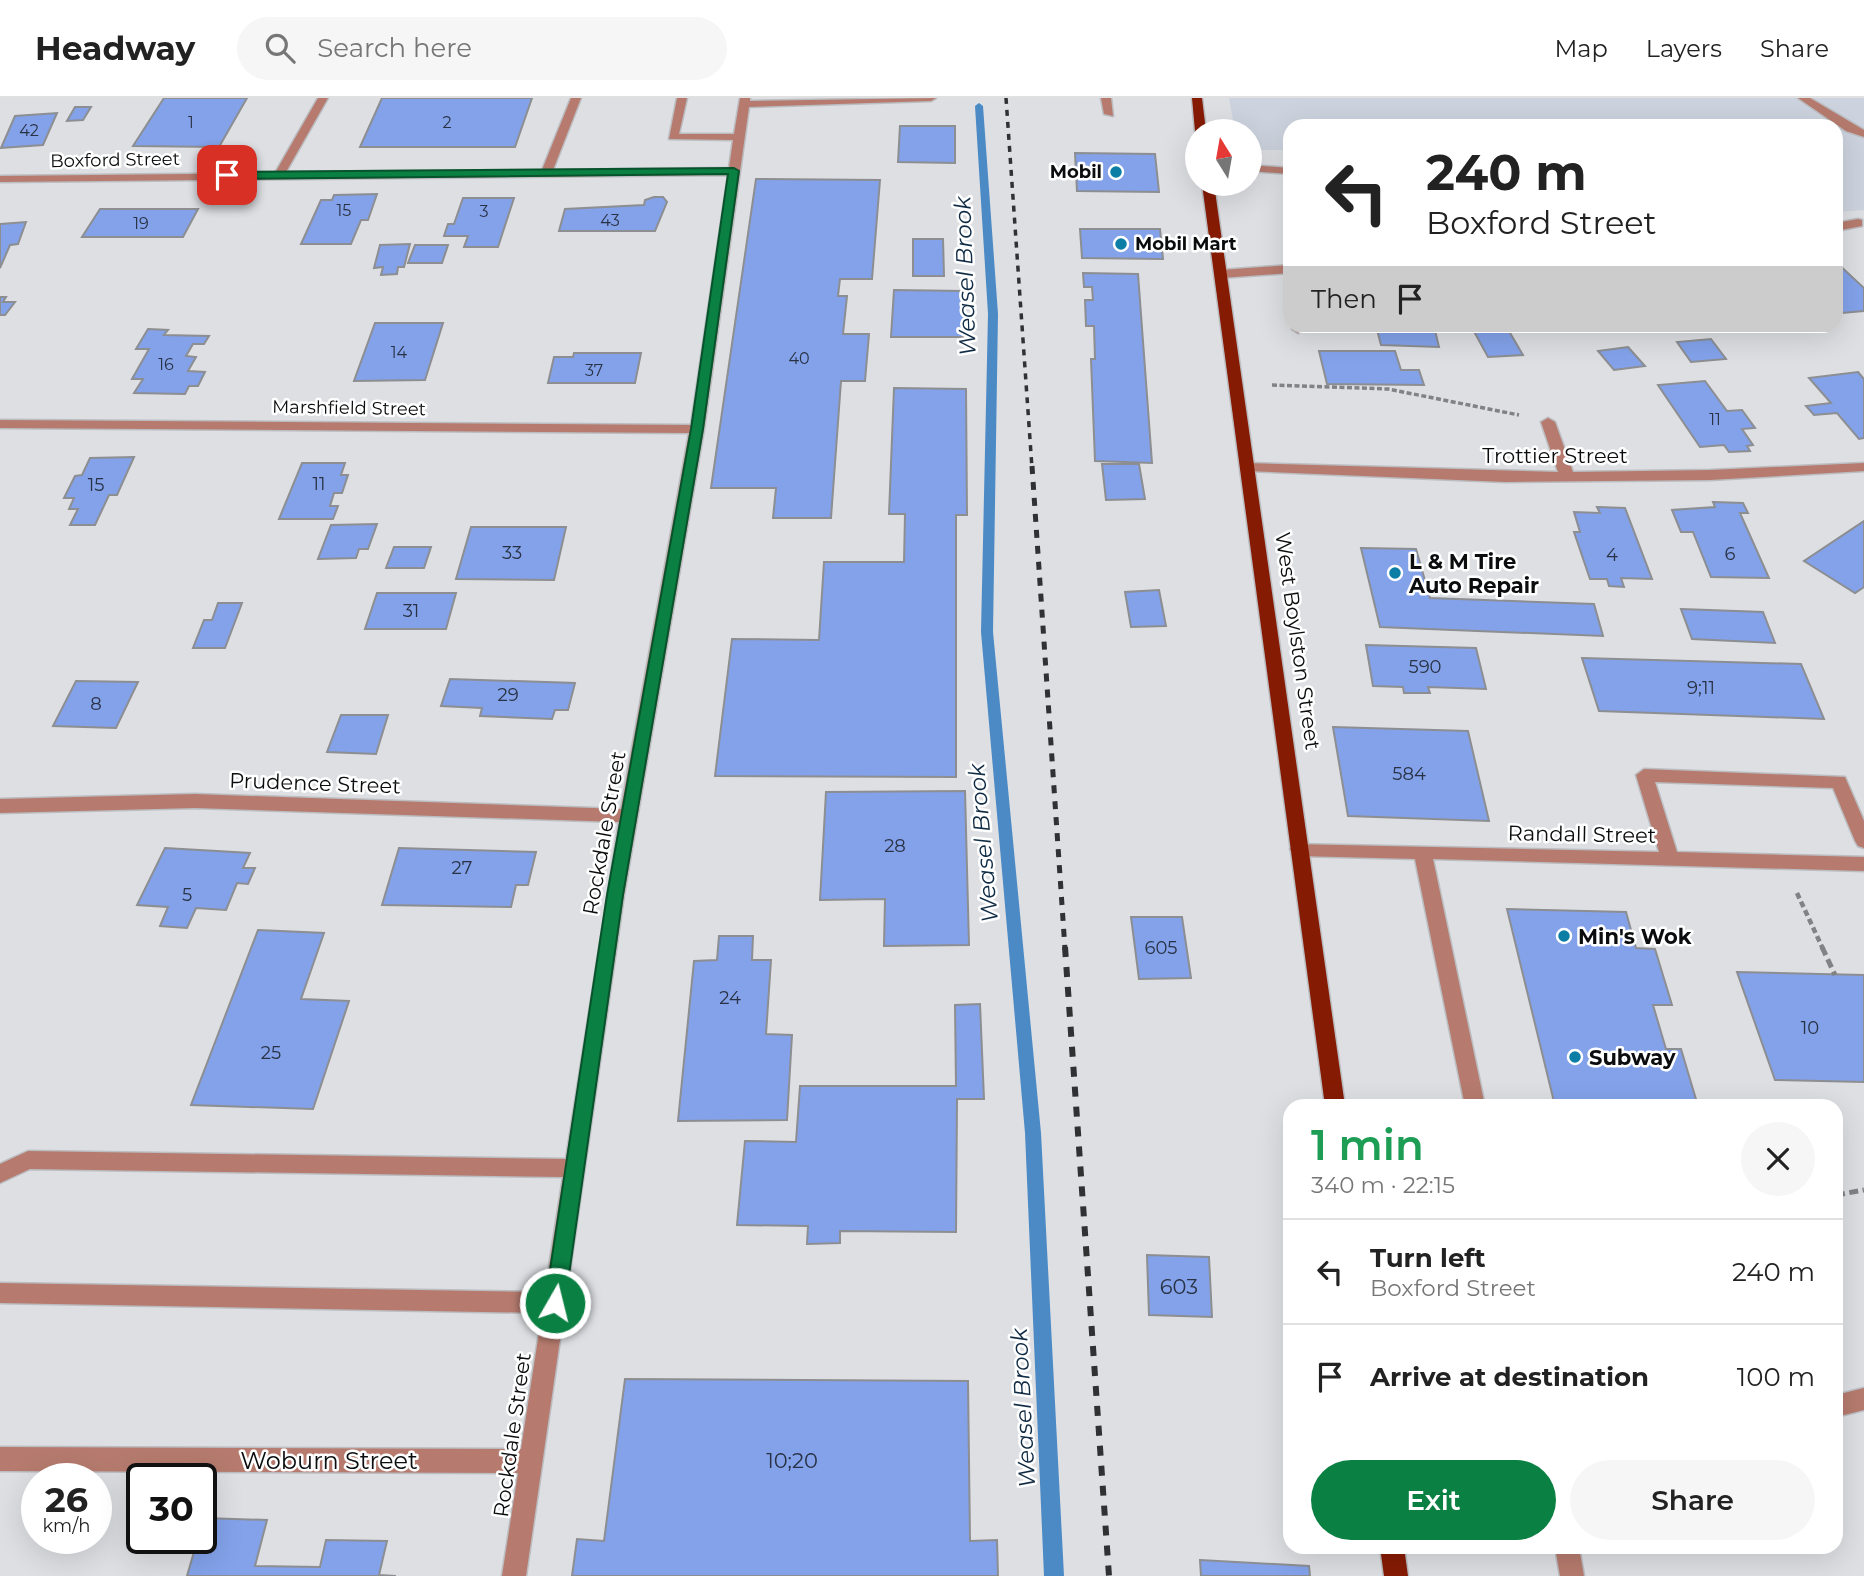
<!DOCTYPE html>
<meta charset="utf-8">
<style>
body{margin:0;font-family:Montserrat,sans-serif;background:#f6f6f6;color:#222;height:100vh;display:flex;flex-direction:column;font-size:26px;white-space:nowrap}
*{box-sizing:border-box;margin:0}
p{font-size:23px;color:#767676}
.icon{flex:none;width:38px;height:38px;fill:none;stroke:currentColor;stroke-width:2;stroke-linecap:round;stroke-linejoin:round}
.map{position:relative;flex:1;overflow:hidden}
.details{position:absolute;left:1283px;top:1001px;width:560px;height:455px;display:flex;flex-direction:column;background:#fff;border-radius:21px;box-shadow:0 7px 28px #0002}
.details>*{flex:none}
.banner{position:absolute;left:1283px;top:21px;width:560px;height:214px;border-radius:21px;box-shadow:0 7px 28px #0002;background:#fff;color:#222;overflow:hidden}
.needle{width:46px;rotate:349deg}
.buttons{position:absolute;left:1185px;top:21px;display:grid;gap:14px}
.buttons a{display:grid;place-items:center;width:77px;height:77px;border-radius:50%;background:#fff;box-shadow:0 7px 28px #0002;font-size:35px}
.speed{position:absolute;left:21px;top:1365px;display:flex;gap:14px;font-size:35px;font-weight:700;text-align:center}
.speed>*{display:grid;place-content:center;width:91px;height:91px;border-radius:50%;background:#fff;box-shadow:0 7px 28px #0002;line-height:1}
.speed small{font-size:18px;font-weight:400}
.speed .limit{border:4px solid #111;border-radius:10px;background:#fff;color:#111}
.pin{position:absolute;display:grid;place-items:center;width:60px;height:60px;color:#fff;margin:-30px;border-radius:14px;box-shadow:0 4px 10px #0006}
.me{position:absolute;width:77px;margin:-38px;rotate:8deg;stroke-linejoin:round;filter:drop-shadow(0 0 5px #0008)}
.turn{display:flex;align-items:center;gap:24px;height:147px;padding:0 28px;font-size:32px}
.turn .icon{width:91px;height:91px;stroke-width:2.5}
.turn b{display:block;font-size:49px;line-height:60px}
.then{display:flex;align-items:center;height:66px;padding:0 28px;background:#0003;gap:14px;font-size:26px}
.round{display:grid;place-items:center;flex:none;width:74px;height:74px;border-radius:37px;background:#f6f6f6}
.overview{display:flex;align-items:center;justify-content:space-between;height:119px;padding:0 28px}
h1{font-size:42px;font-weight:600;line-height:52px;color:#1e9e55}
.cta{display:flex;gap:14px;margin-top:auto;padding:14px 28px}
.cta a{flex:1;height:80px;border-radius:42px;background:#0b8043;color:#fff;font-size:28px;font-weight:600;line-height:80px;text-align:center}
.cta a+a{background:#f6f6f6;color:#222}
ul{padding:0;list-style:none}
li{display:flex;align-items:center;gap:21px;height:105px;padding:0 28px;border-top:2px solid #e0e0e0}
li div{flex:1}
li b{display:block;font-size:26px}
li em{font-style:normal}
header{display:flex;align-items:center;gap:42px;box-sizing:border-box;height:98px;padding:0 35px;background:#fff;border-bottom:2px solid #e0e0e0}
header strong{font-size:33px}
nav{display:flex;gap:38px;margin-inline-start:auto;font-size:24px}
.search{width:490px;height:63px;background:#f6f6f6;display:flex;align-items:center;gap:18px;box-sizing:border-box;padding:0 24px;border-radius:38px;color:#767676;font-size:26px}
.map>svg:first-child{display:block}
.built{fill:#cdd3de}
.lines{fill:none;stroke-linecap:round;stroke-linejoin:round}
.stream{fill:#4b8ac5;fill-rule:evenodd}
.building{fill:#83a2ea;stroke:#8c8e92;stroke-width:2}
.minor-casing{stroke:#bbbdc1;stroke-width:3}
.major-casing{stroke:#bbbdc1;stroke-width:3}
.path-far2{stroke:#808284;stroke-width:3.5;stroke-dasharray:5 2.5;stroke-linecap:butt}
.path-far1{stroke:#808284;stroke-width:4.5;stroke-dasharray:6 3.5;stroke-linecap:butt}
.path{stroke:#808284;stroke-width:5;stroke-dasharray:9 4.5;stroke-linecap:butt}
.minor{fill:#b67b6e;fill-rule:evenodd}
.major{fill:#861b04;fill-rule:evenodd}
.rail-far2{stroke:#303133;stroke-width:3.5;stroke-dasharray:6 6;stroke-linecap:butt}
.rail-far1{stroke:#303133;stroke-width:5;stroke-dasharray:8 8;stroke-linecap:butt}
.rail{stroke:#303133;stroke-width:6;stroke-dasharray:10 10;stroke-linecap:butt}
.route{fill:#0b8043;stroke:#07532c;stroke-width:2}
.poi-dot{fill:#0c7ea6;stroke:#fff;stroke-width:2.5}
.labels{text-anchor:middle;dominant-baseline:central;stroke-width:5;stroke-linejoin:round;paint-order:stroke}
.far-number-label{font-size:16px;fill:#293244}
.far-street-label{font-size:18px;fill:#0b0c0d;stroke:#fff}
.far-poi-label{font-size:18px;font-weight:bold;fill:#0b0c0d;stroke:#fff;text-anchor:end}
.number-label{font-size:18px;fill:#293244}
.street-label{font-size:21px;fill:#0b0c0d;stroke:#fff}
.poi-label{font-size:21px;font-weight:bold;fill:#0b0c0d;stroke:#fff;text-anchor:start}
.near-number-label{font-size:21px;fill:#293244}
.water-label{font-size:23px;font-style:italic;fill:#102b44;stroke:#fff}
.near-street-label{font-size:24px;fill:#0b0c0d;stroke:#fff}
</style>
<header>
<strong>Headway</strong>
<div class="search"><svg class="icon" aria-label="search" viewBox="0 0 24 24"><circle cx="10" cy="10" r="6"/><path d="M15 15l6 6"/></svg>Search here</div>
<nav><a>Map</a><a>Layers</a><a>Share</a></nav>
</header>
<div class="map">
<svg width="1864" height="1478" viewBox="0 0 1864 1478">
<rect width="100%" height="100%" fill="#dddfe3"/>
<path class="built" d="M1229,0h635v112l-28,2v-86h-546v24h-40v-19h-15z"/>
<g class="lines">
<path class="stream" d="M979,5l4,3 15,208 -5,318 48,501 23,443h-20l-19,-443 -44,-501 7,-318 -13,-208z"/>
</g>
<g class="building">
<path d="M164,0h83l-28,49 -86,-1z"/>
<path d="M382,0h150l-17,49h-155z"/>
<path d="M75,9h16l-8,13 -16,1z"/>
<path d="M57,15l-14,32 -42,3 14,-32z"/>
<path d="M900,28h55v37l-57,-1z"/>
<path d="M1075,55l80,1 4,38 -82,-1z"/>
<path d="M756,81l124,1 -8,99h-32l-2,17h9l-4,38h26l-4,47h-24l-10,137h-58l3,-30h-65z"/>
<path d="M377,96l-9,26h-7l-10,24h-50l20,-44h11l2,-5z"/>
<path d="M654,99h9l4,5 -12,29h-96l6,-22 79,-4 1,-5z"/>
<path d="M463,100h51l-16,49h-34l4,-11h-24l4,-12h6z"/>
<path d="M100,111h98l-15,28h-101z"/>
<path d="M26,124l-8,22 -8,1 -10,23v-44z"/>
<path d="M1080,131h80l3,30 -81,-1z"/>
<path d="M913,141h30l1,37h-31z"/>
<path d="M410,146l-6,23h-6l-1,7 -16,1 2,-8 -9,1 6,-23z"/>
<path d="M415,147h33l-6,18h-34z"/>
<path d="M1836,164l28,26v23l-22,2 -6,-6z"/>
<path d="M1083,175l55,1 14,189 -57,-2 -4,-102h4l-1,-33h-8l-1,-26h8l-1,-13h-8z"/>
<path d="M894,192l70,1v46h-73z"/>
<path d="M0,199h6l-3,5h12l-10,13h-5z"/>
<path d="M375,225h68l-18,57 -71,1z"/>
<path d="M1376,228h58l5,21 -58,-2z"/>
<path d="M1471,228h35l17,29 -35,2z"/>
<path d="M148,231l20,1 -4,5 45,1 -5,8h-11l-7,12 10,1 -8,14 17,1 -7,14h-9l-4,8 -51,-1 9,-14h-11l17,-30h-13z"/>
<path d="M1711,241l15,20 -35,3 -14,-20z"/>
<path d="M1628,249l17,19 -31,4 -16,-19z"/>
<path d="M1319,253h76l6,19h18l5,15 -97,-1z"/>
<path d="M574,255h67l-6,30h-87l6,-26h19z"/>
<path d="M1858,274l6,7v59l-5,1 -22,-26 -23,2 -8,-9 25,-3 -22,-25z"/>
<path d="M1705,283l22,30 15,-1 13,18 -13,1 11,16 -6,1 3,5 -21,1 -5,-7 -24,2 -42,-62z"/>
<path d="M894,290l72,1 1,126h-11v262l-241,-1 17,-137 87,1 5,-78h80l1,-48h-16z"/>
<path d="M134,359l-17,38h-8l-14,30h-25l8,-16h-9l5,-11h-10l11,-22 7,-1 8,-17z"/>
<path d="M302,365h43l-4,12h7l-6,18h-8l-4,13h8l-5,13h-54z"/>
<path d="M1102,366h37l6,35 -39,1z"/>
<path d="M1713,404l30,1 5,10h-8l29,65 -58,-1 -18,-45h-12l-9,-22 43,-3z"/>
<path d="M1597,409l28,1 27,71 -31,-1 3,9 -15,-1 -2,-7h-17l-16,-47h6l-6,-20 26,1z"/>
<path d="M1864,423v66l-9,6 -51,-32z"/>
<path d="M377,426l-9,25h-9l-3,9 -38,1 13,-34z"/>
<path d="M471,429h95l-12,53 -98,-1z"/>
<path d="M394,449h37l-7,21h-38z"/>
<path d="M1361,450l55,1 14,49 164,6 9,32 -223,-9z"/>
<path d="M1159,492l7,36 -35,1 -6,-35z"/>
<path d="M377,495h79l-10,36h-81z"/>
<path d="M218,505h24l-17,45h-32l11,-28h8z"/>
<path d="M1681,511l82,3 12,31 -83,-4z"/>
<path d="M1366,547l110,3 10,41 -58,-2 2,6h-26l-1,-6 -30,-1z"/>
<path d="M1582,560l219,6 23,55 -225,-8z"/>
<path d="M450,581l125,4 -7,27h-13l-3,9 -72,-3 2,-8 -41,-2z"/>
<path d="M76,583l62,1 -22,46 -63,-2z"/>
<path d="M341,617h47l-12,39 -49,-2z"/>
<path d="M1333,629l135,4 21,90 -141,-5z"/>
<path d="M965,693l4,154 -85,1 1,-47 -65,1 6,-108z"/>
<path d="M165,750l85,5 -7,15h12l-7,16 -11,-1 -11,27 -30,-2 -9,20 -27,-2 8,-19 -31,-2z"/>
<path d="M399,750l137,4 -8,33h-12l-5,22 -129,-2z"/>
<path d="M1507,811l119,3 10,36 19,1 17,56h-19l13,44h15l17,57h-143z"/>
<path d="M1131,819h51l9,61 -52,1z"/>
<path d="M258,832l66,3 -23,66 48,2 -36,108 -122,-4z"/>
<path d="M719,838h34l-1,24h19l-5,74 26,1 -5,85 -109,1 16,-160 23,-1z"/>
<path d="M1737,874l127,3v107l-89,-2z"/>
<path d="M980,906l4,95h-27l-1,133 -116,-1v12l-33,1 1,-18 -71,-1 8,-84 51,1 4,-56h156l-1,-81z"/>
<path d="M1147,1157l62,2 3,60 -63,-2z"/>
<path d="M625,1281l343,2 2,160 27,-1 1,36h-426l5,-37 27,2z"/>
<path d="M204,1420l63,2 -12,46 65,1 6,-27 61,1 -8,34 17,1h-209l11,-38h3z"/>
<path d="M1200,1462l109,6 1,10h-109z"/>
</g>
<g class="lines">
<defs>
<g id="minor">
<path d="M318,0h10l-42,74 256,-2 29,-72h10l-28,72 176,-2 4,-28 -64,-1 8,-41h10l-8,36h55l6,-36h10v3l186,-3 -5,3 -182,6 -45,322 -80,466 -98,681h-24l16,-103 -518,-2v-24l521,2 21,-136 -542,-10v-20l545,9 18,-115 -533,-8 -30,14v-19l28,-13 538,8 53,-337 -424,-14 -195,5v-14l195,-5 426,15 68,-376 -689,-5v-8l691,5 37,-250 -728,7v-6l275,-3z"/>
<path d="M1101,0h10l2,18 -9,-2z"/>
<path d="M1798,0h12l54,32v7l-18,-6z"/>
<path d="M1250,67l40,3v6l-40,-3z"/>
<path d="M1858,121l4,1v6l-26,5v-8z"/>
<path d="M1290,167v8l-69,5 -6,-4 6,-4z"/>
<path d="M1295,228h14l-11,7 -6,-4z"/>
<path d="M1548,320l7,4 18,50 137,-2 154,-7v8l-154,9 -205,2 -258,-11 -7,-4 7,-4 311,9 -17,-50z"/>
<path d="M1644,671l201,8 19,44v27l-6,-2 -3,-5 -22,-53 -178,-6 22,70 187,5v14l-431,-12 52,247h-20l-50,-247 -116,-3 -6,-2 -3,-5 3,-5 366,8 -23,-77z"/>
<path d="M1864,1290v22l-28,7v-22z"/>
<path d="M1555,1449h24l5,29h-24z"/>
</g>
<g id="major">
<path d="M1192,0h10l4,33 -9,2 -2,-2z"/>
<path d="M1202,86h12l131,922h-20z"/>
<path d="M1380,1449h24l4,29h-24z"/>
</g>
</defs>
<use href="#minor" class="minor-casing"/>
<use href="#major" class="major-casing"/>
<path class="path-far2" d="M1272,287l116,4 131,26"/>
<path class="path-far1" d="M1797,795l26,56"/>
<g class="path">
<path d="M1822,849l13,28"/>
<path d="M1836,1097l28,-5"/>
</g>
<use href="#minor" class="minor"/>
<use href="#major" class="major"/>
<path class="rail-far2" d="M1006,0l26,370"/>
<path class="rail-far1" d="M1032,368l33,483"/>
<path class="rail" d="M1065,849l44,629"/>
</g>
<path class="route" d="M734,70l5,3 -36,258 -80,466 -58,408 -3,6 -7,3 -7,-3 -3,-6 62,-408 84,-466 37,-255 -501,5 -5,-4 5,-3z"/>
<g class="poi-dot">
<circle cx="1116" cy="74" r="7"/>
<circle cx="1121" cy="146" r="7"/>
<circle cx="1395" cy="475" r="7"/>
<circle cx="1564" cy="838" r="7"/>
<circle cx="1575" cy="959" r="7"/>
</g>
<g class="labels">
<g class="far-number-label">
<text x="191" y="24">1</text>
<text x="447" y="24">2</text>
<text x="29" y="32">42</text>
<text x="344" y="112">15</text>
<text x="484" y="113">3</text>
<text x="610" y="122">43</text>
<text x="141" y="125">19</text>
<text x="399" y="254">14</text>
<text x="799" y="260">40</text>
<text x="166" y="266">16</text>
<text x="594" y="272">37</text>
<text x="1715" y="321">11</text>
</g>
<g class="far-street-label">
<text transform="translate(115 62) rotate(-1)">Boxford Street</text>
<text transform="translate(349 310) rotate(1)">Marshfield Street</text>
</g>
<g class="far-poi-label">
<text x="1102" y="74">Mobil</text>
<text x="1135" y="146" text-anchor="start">Mobil Mart</text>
</g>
<g class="number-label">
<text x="319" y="386">11</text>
<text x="96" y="387">15</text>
<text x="512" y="455">33</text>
<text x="1730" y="456">6</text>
<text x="1612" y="457">4</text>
<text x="411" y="513">31</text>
<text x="1425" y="569">590</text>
<text x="1701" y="590">9;11</text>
<text x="508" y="597">29</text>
<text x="96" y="606">8</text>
<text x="1409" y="676">584</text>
<text x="895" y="748">28</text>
<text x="462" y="770">27</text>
<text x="187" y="797">5</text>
<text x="1161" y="850">605</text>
<text x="730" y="900">24</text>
<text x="1810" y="930">10</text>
<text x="271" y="955">25</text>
</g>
<g class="street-label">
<text x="1555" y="357">Trottier Street</text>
<text transform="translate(1298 543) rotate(82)">West Boylston Street</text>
<text transform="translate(315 685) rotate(2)">Prudence Street</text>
<text transform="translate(604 735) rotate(-80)">Rockdale Street</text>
<text transform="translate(1582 736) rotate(1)">Randall Street</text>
<text transform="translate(512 1337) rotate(-82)">Rockdale Street</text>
</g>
<g class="poi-label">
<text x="1409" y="463">L &amp; M Tire<tspan x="1409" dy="24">Auto Repair</tspan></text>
<text x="1578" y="838">Min's Wok</text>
<text x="1589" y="959">Subway</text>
</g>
<g class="near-number-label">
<text x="1179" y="1188">603</text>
<text x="792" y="1362">10;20</text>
</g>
<g class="water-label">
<text transform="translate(965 178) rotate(-92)">Weasel Brook</text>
<text transform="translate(983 745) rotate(-95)">Weasel Brook</text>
<text transform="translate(1023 1310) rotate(-93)">Weasel Brook</text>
</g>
<g class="near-street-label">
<text x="329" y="1362">Woburn Street</text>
</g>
</g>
</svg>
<div class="buttons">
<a><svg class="needle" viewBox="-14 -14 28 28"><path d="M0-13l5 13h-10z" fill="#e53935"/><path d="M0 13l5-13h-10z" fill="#767676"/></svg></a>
</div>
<div class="speed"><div>26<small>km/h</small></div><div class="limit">30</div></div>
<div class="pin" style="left:227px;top:77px;background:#d93025"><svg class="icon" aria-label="arrive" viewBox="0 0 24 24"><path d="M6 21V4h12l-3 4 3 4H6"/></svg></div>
<svg class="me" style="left:555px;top:1205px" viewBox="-20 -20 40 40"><circle r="17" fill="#0b8043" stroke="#fff" stroke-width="3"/><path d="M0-11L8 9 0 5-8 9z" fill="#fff"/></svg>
<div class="banner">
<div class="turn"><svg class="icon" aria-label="left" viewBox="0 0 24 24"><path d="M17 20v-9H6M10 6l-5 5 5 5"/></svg><div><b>240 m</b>Boxford Street</div></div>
<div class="then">Then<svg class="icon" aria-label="arrive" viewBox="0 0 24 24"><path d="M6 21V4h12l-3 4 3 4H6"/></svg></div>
</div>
<section class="details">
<div class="overview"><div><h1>1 min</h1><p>340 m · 22:15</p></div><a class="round"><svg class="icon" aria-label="close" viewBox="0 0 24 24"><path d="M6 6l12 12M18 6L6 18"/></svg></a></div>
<ul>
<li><svg class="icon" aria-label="left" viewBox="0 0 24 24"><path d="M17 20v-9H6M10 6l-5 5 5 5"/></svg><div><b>Turn left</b><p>Boxford Street</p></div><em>240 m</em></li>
<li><svg class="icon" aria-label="arrive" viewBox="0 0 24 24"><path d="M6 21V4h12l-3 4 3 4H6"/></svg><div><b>Arrive at destination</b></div><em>100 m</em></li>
</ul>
<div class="cta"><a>Exit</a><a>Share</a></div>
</section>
</div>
